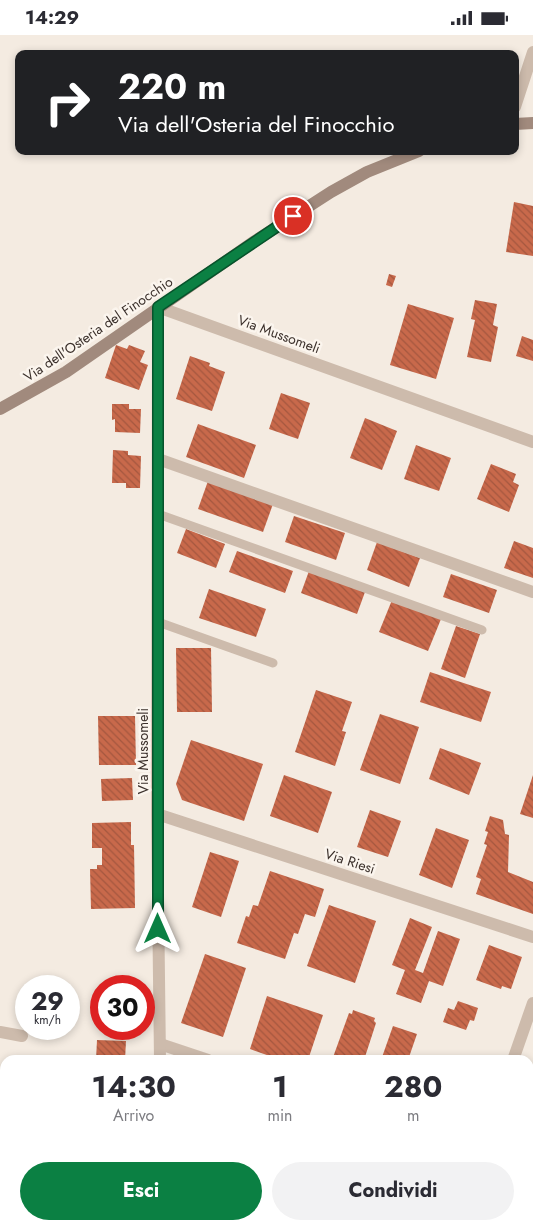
<!DOCTYPE html>
<html lang="it">
<style>
body{margin:0;font-family:Jost,sans-serif;background:#f2f2f3;color:#2b2b33;height:100vh;display:flex;flex-direction:column;font-size:19px;white-space:nowrap}
*{box-sizing:border-box;margin:0}
p{font-size:16px;color:#7c7c81}
.icon{flex:none;width:28px;height:28px;fill:none;stroke:currentColor;stroke-width:2;stroke-linecap:round;stroke-linejoin:round}
.map{position:relative;flex:1;overflow:hidden}
.panel{position:absolute;left:0px;top:1020px;width:534px;height:175px;display:flex;flex-direction:column;background:#fff;border-radius:15px 15px 0 0;box-shadow:0 2px 8px #0003}
.panel>*{flex:none}
.top-card{position:absolute;left:15px;top:15px;width:504px;height:105px;border-radius:10px;box-shadow:0 2px 8px #0003;background:#202124;color:#fff;overflow:hidden}
.speed{position:absolute;left:15px;top:940px;display:flex;gap:10px;font-size:25px;font-weight:700;text-align:center}
.speed>*{display:grid;place-content:center;width:65px;height:65px;border-radius:50%;background:#fff;box-shadow:0 2px 8px #0003;line-height:1}
.speed small{font-size:12px;font-weight:400}
.speed .limit{border:8px solid #d22;background:#fff;color:#111}
.pin{position:absolute;display:grid;place-items:center;width:42px;height:42px;color:#fff;margin:-21px;border:2px solid #fff;border-radius:50%;box-shadow:0 1px 5px #0007}
.me{position:absolute;width:55px;margin:-28px;rotate:0deg;stroke-linejoin:round;filter:drop-shadow(0 0 4px #0008)}
.turn{display:flex;align-items:center;gap:18px;height:105px;padding:0 20px;font-size:22px}
.turn .icon{width:65px;height:65px;stroke-width:2.5}
.turn b{display:block;font-size:35px;line-height:42px}
.eta{display:flex;justify-content:space-evenly;align-items:center;height:85px;text-align:center}
.eta b{font-size:30px;font-weight:700;line-height:35px}
.button{display:flex;gap:10px;margin-top:auto;padding:10px 20px}
.button a{flex:1;height:58px;border-radius:30px;background:#0b8043;color:#fff;font-size:20px;font-weight:700;line-height:58px;text-align:center}
.button a+a{background:#f2f2f3;color:#2b2b33}
.status{display:flex;justify-content:space-between;align-items:center;height:35px;padding:0 25px;background:#fff;direction:ltr}
.status svg{height:14px;fill:currentColor}
.map>svg:first-child{display:block}
.building{fill:url(#building-back-hatch)}
.lines{fill:none;stroke-linecap:round;stroke-linejoin:round}
.lane{stroke:#cdbbac;stroke-width:9}
.street{stroke:#cdbbac;stroke-width:12}
.secondary{stroke:#a18a7d;stroke-width:12}
.route-casing{stroke:#07532c;stroke-width:12}
.route{stroke:#0b8043;stroke-width:9}
.labels{text-anchor:middle;dominant-baseline:central;stroke-width:5;stroke-linejoin:round;paint-order:stroke}
.street-label{font-size:14px;fill:#3b302b;stroke:#fbf5ee}
</style>
<div class="status"><b>14:29</b><svg viewBox="0 0 49 12"><path d="M0 12V9h3v3zM5 12V6h3v6zM10 12V3h3v9zM15 12V0h3v12zM26 1h20v11H26zM47 4h2v5h-2z"/></svg></div>
<div class="map">
<svg width="533" height="1195" viewBox="0 0 533 1195">
<defs>
<pattern id="building-back-hatch" width="6" height="6" patternUnits="userSpaceOnUse" patternTransform="scale(1.25)"><rect width="6" height="6" fill="#c8694b"/><path d="M-1 5l2 2M0 0l6 6M5-1l2 2" fill="none" stroke="#a4573f"/></pattern>
</defs>
<rect width="100%" height="100%" fill="#f4ebe1"/>
<g class="building">
<path d="M514,167l19,4v50l-27,-4z"/>
<path d="M389,239l7,2 -4,11 -6,-2z"/>
<path d="M475,265l22,4 -4,21 5,2 -7,35 -24,-5 8,-37 -4,-1z"/>
<path d="M408,269l46,14 -18,61 -46,-14z"/>
<path d="M522,301l11,4v21l-17,-5z"/>
<path d="M116,310l11,4 2,-4 16,6 -5,11 8,3 -9,25 -34,-12z"/>
<path d="M190,321l20,7 -1,3 16,6 -13,39 -36,-12z"/>
<path d="M281,358l29,10 -12,36 -29,-10z"/>
<path d="M112,369h17v5h12l-1,24 -25,-1v-13l-3,1z"/>
<path d="M365,383l32,13 -15,39 -32,-12z"/>
<path d="M198,389l58,21 -12,33 -58,-21z"/>
<path d="M416,410l35,13 -12,33 -35,-12z"/>
<path d="M113,415l15,1v4l13,1 -1,32h-14v-5h-14z"/>
<path d="M491,429l25,10 -3,8 6,3 -10,27 -32,-13z"/>
<path d="M208,446l65,23 -10,28 -65,-23z"/>
<path d="M294,481l51,17 -9,27 -51,-18z"/>
<path d="M186,494l39,15 -9,24 -39,-15z"/>
<path d="M514,506l19,7v30l-29,-10z"/>
<path d="M377,507l43,16 -11,29 -42,-17z"/>
<path d="M237,516l56,20 -8,22 -56,-21z"/>
<path d="M309,536l56,21 -8,22 -56,-21z"/>
<path d="M451,539l46,16 -8,23 -46,-16z"/>
<path d="M209,554l57,20 -10,28 -57,-19z"/>
<path d="M392,565l49,19 -13,32 -49,-19z"/>
<path d="M456,591l24,8 -15,44 -24,-9z"/>
<path d="M176,613h35l1,64h-35z"/>
<path d="M430,637l61,20 -10,30 -61,-20z"/>
<path d="M316,655l36,12 -10,29 4,1 -11,34 -40,-14z"/>
<path d="M380,679l39,13 -19,57 -40,-14z"/>
<path d="M98,681h37l1,49h-37z"/>
<path d="M191,705l72,24 -19,57 -62,-21 -6,-16z"/>
<path d="M440,713l41,15 -12,32 -40,-16z"/>
<path d="M284,740l48,17 -14,41 -48,-17z"/>
<path d="M533,740v43l-13,-4z"/>
<path d="M132,743l1,22 -31,1 -1,-22z"/>
<path d="M370,775l31,11 -13,36 -31,-10z"/>
<path d="M490,781l13,4 2,14 4,1 -1,37 25,10v32l-57,-20 5,-15 -5,-2 11,-32 -3,-1 4,-12 -3,-1z"/>
<path d="M131,787v23h3l1,63 -44,1 -1,-40h7v-4h5v-17h-10v-25z"/>
<path d="M436,793l33,12 -17,48 -33,-13z"/>
<path d="M210,817l29,9 -18,56 -29,-10z"/>
<path d="M270,836l54,18 -9,28 -10,-3 -7,20 -4,-1 -9,26 -48,-16 9,-27 3,1 4,-12 5,1z"/>
<path d="M329,870l47,16 -21,62 -48,-17z"/>
<path d="M410,883l22,9 -17,43 8,3 15,-42 22,8 -17,47 -14,-5 -8,22 -25,-9 9,-24 -13,-5z"/>
<path d="M489,910l33,12 -11,32 -9,-3 -1,3 -25,-9z"/>
<path d="M205,919l41,14 -23,69 -42,-14z"/>
<path d="M267,961l56,19 -15,45h-27l-31,-11z"/>
<path d="M458,966l20,7 -4,13 -4,-1 -4,10 -23,-8 5,-14 6,2z"/>
<path d="M353,975l22,8 -1,3 2,2 -12,37h-32l17,-47 3,1z"/>
<path d="M393,991l24,8 -9,26 -6,-2 -1,2h-20z"/>
<path d="M97,1005l29,1 -1,19h-29z"/>
<path d="M529,1058l4,1v53l-4,-1z"/>
<path d="M0,1073h5l-4,36h-1z"/>
<path d="M529,1153l4,1v41l-16,-5h12z"/>
<path d="M203,1190h21l-1,5z"/>
</g>
<g class="lines">
<g class="lane">
<path d="M158,479l324,116"/>
<path d="M158,587l115,41"/>
</g>
<g class="street">
<path d="M515,72l18,-55"/>
<path d="M158,424l375,133"/>
<path d="M157,779l376,123"/>
<path d="M0,997l22,4"/>
<path d="M160,1009l48,16"/>
<path d="M160,1025l-3,-246 1,-507 375,135"/>
<path d="M513,1025l20,-57"/>
<path d="M529,1133l4,2"/>
<path d="M0,1139l5,1"/>
<path d="M144,1190l12,5"/>
<path d="M168,1190v5"/>
<path d="M361,1190l14,5"/>
</g>
<g class="secondary">
<path d="M515,89l18,-1"/>
<path d="M0,374l66,-37 189,-131 76,-49 36,-20 52,-21"/>
</g>
</g>
<g class="lines">
<defs>
<path id="route" d="M158,894v-622l135,-91"/>
</defs>
<use href="#route" class="route-casing"/>
<use href="#route" class="route"/>
</g>
<g class="labels">
<g class="street-label">
<text transform="translate(98 294) rotate(-34)">Via dell'Osteria del Finocchio</text>
<text transform="translate(279 299) rotate(20)">Via Mussomeli</text>
<text transform="translate(143 716) rotate(-90)">Via Mussomeli</text>
<text transform="translate(350 826) rotate(18)">Via Riesi</text>
</g>
</g>
</svg>
<div class="speed"><div>29<small>km/h</small></div><div class="limit">30</div></div>
<div class="pin" style="left:293px;top:181px;background:#d93025"><svg class="icon" aria-label="arrive" viewBox="0 0 24 24"><path d="M6 21V4h12l-3 4 3 4H6"/></svg></div>
<svg class="me" style="left:158px;top:894px" viewBox="-20 -20 40 40"><path d="M0-17L14 15 0 8-14 15z" fill="#0b8043" stroke="#fff" stroke-width="4"/></svg>
<div class="top-card">
<div class="turn"><svg class="icon" aria-label="right" viewBox="0 0 24 24"><path d="M7 20v-9h11M14 6l5 5-5 5"/></svg><div><b>220 m</b>Via dell'Osteria del Finocchio</div></div>
</div>
<section class="panel">
<div class="eta">
<div><b>14:30</b><p>Arrivo</p></div>
<div><b>1</b><p>min</p></div>
<div><b>280</b><p>m</p></div>
</div>
<div class="button"><a>Esci</a><a>Condividi</a></div>
</section>
</div>
